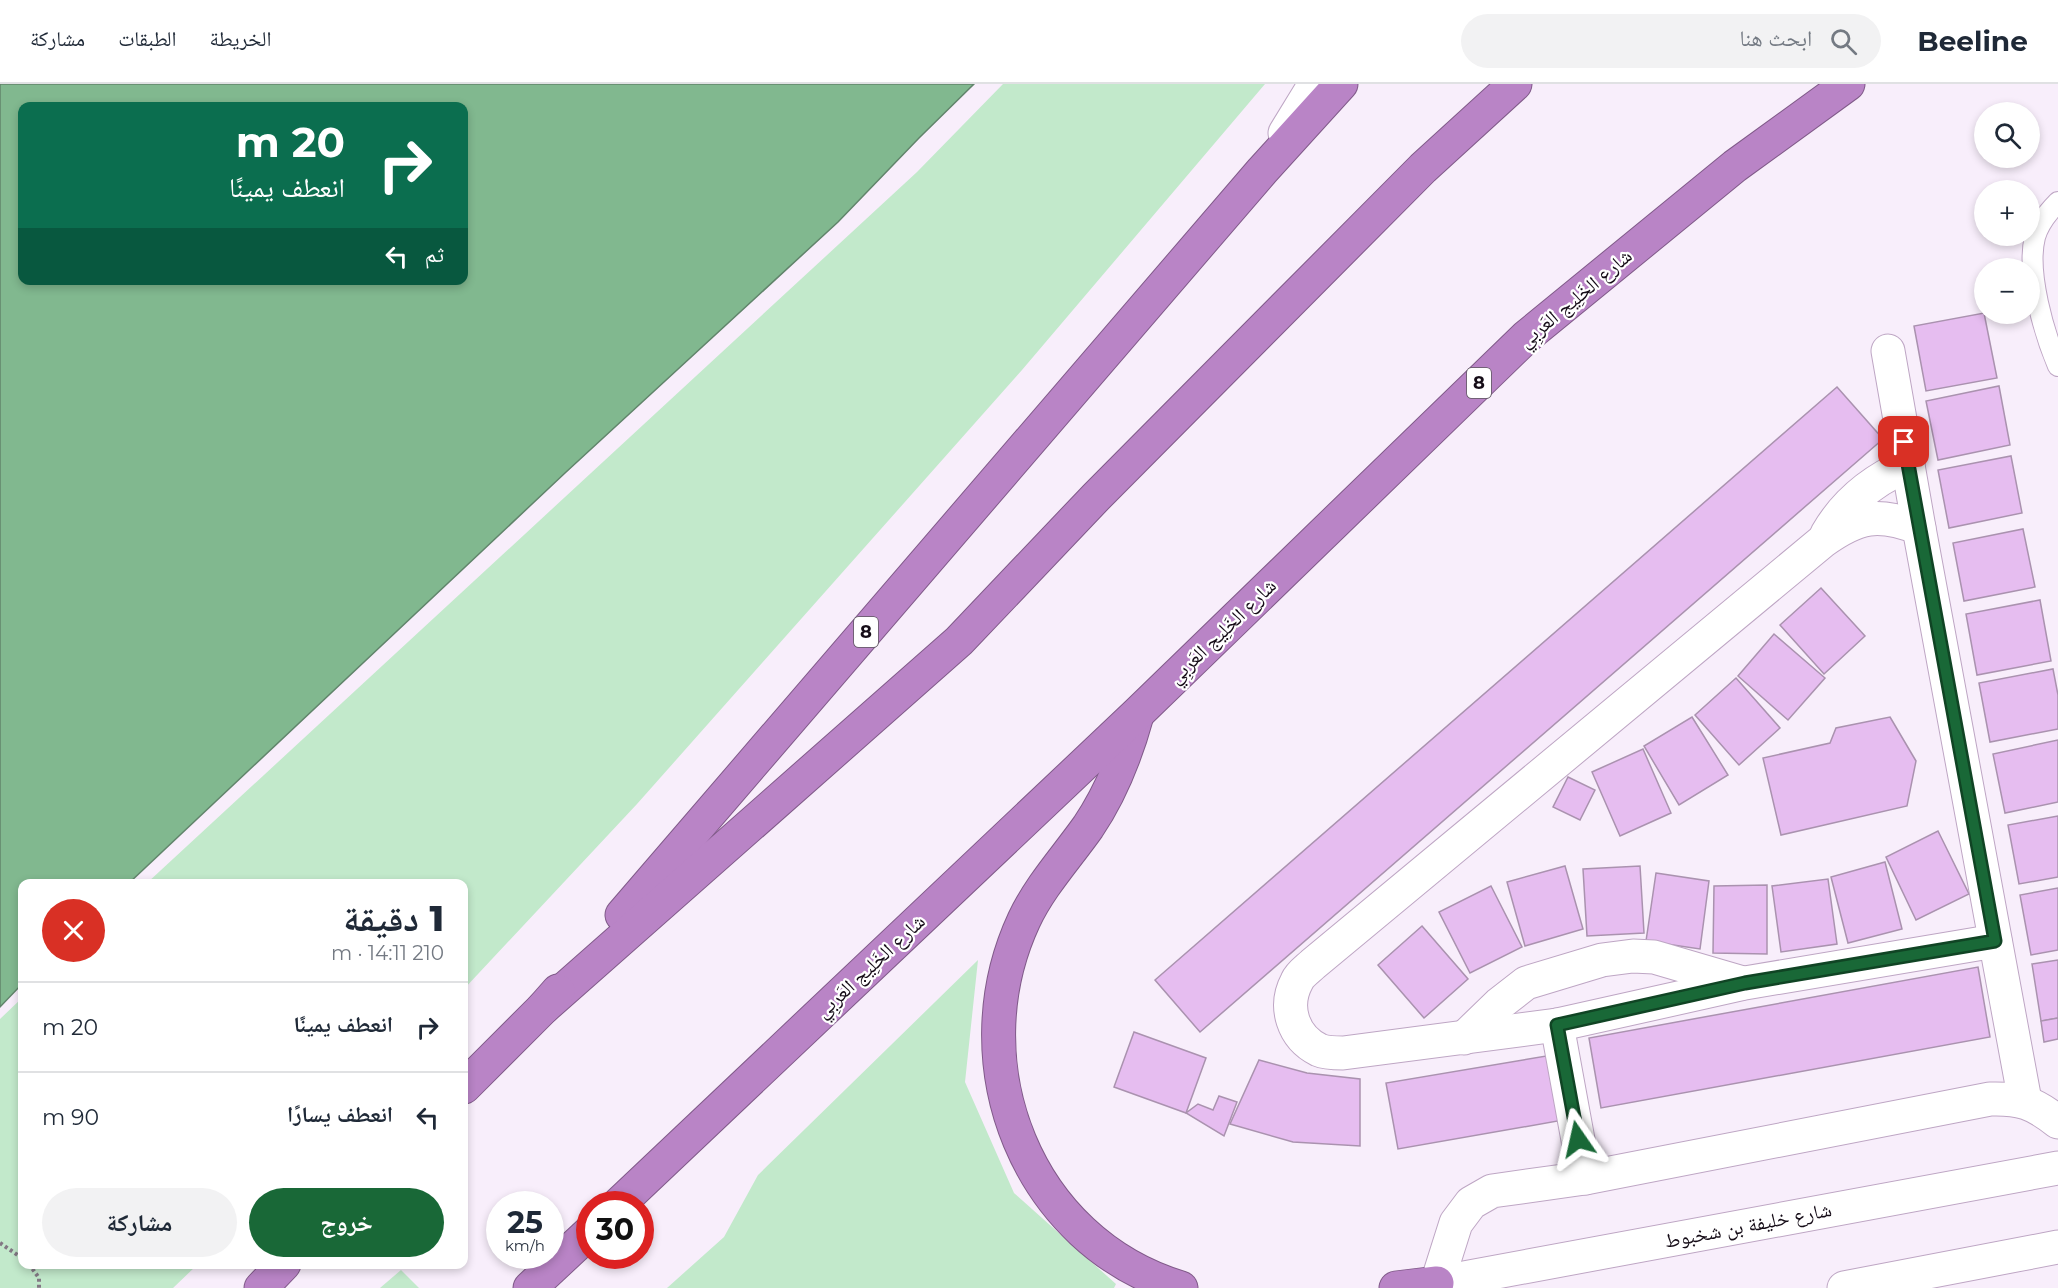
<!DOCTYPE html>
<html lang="ar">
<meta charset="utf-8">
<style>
body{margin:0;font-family:Montserrat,"Noto Naskh Arabic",sans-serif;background:#f2f2f3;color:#1f2937;direction:rtl;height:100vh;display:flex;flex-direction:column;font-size:22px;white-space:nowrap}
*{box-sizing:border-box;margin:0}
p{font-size:20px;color:#747a83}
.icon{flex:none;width:33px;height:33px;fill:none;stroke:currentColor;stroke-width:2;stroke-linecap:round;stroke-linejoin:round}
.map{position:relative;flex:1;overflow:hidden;direction:ltr}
.sheet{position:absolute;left:18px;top:795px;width:450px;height:390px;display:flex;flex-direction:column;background:#fff;border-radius:12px;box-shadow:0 3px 9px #0003;direction:rtl}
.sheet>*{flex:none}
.guide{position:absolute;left:18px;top:18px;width:450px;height:183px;border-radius:12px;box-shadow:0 3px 9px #0003;direction:rtl;background:#0b6e4f;color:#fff;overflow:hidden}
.fabs{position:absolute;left:1974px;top:18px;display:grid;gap:12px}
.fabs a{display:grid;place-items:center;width:66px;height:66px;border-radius:50%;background:#fff;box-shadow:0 3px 9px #0003;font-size:30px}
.speed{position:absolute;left:486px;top:1107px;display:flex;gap:12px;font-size:30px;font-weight:700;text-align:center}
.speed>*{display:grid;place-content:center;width:78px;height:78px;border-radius:50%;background:#fff;box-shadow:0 3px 9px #0003;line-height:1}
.speed small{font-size:15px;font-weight:400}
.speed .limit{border:9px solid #d22;background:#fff;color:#111}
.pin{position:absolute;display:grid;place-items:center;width:51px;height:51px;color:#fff;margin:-26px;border-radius:12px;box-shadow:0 3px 9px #0006}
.me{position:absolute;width:66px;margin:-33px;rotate:349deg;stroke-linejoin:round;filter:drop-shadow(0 0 4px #0008)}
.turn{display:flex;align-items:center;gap:21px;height:126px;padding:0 24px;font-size:27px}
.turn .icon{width:78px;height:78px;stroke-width:2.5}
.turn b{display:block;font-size:42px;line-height:51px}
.then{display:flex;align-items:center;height:57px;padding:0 24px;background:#0003;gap:12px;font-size:22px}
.round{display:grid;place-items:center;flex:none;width:63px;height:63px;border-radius:32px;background:#f2f2f3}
.head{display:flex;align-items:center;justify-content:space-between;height:102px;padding:0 24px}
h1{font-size:36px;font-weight:800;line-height:45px}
.primary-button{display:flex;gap:12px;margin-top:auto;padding:12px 24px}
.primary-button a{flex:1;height:69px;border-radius:36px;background:#196837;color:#fff;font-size:24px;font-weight:800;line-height:69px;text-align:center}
.primary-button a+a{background:#f2f2f3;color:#1f2937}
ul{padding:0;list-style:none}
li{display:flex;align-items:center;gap:18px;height:90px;padding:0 24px;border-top:2px solid #e0e1e3}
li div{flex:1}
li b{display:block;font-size:22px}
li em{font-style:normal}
header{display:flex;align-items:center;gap:36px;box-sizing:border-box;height:84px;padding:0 30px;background:#fff;border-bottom:2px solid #e0e1e3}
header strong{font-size:28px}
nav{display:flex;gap:33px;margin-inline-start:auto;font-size:21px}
.search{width:420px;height:54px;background:#f2f2f3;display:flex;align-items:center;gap:15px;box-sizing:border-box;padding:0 21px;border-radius:33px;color:#747a83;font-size:22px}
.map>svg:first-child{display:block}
.green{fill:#c2e9cb}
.water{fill:#81b88f;stroke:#61846b;stroke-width:1.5;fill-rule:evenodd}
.building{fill:#e6bdf0;stroke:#aa92af;stroke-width:1.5}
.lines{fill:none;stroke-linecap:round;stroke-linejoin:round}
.lane-casing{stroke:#bea6c4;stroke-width:22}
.street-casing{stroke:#bea6c4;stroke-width:35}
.secondary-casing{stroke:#bea6c4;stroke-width:35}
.highway-casing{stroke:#805a89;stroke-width:35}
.path{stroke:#827884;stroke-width:4;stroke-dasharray:3 3;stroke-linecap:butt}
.lane{stroke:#fff;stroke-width:20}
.street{stroke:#fff;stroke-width:33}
.secondary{stroke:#fff;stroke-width:33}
.highway{stroke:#b984c6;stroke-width:33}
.route-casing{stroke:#104424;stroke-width:15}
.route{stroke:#196837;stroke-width:10}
.labels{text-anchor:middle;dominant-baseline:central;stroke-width:4.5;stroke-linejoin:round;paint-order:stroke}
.shield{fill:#fff;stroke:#5b555d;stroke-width:1.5}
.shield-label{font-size:18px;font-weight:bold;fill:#150c17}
.street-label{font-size:20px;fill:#150c17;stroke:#fff}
</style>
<header>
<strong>Beeline</strong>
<div class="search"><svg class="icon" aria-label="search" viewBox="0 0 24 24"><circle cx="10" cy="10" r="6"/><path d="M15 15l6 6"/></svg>ابحث هنا</div>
<nav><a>الخريطة</a><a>الطبقات</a><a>مشاركة</a></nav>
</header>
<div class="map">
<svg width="2058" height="1204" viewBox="0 0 2058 1204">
<rect width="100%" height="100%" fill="#f8eefb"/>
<g class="green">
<path d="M1003,0h262l-243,286 -385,434 -173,185v-105l-317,-1 770,-711z"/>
<path d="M978,876l-13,122 49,111 102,91 -2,4h-447l57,-51 34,-62z"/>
<path d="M22,914v266l175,1 -24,23h-173v-269z"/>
<path d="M401,1186l18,18h-39z"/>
</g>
<path class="water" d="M0,0h974l-55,54 -81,84 -273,251 -436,410 -107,1v100l-22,23zM22,22h442v174h-442z"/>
<g class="building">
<path d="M1984,229l13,65 -71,13 -12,-65z"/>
<path d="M1999,302l11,59 -72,15 -12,-59z"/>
<path d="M1837,303l46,52 -683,593 -45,-52z"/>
<path d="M2011,372l11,57 -73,15 -11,-58z"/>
<path d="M2023,445l12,58 -71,14 -11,-58z"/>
<path d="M1821,504l44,48 -41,38 -44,-49z"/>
<path d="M2040,516l11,61 -74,14 -11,-61z"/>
<path d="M1774,550l51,44 -37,42 -50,-44z"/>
<path d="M2053,585l5,26v34l-68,13 -11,-59z"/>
<path d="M1736,594l44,50 -41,37 -44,-50z"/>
<path d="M1692,633l36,58 -49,30 -35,-59z"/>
<path d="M1890,633l26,44 -9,45 -126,29 -18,-77 67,-15 6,-15z"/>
<path d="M2058,656v62l-53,11 -12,-59z"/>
<path d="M1643,665l28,64 -51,23 -28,-64z"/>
<path d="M1568,693l27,13 -15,30 -27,-13z"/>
<path d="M2058,732v61l-39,7 -11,-59z"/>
<path d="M1938,747l31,63 -53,26 -30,-63z"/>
<path d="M1885,778l17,67 -54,14 -17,-66z"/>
<path d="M1565,782l18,63 -58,17 -18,-64z"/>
<path d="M1640,782l4,67 -57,3 -4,-67z"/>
<path d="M1656,789l53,8 -9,68 -54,-8z"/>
<path d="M1828,795l9,65 -56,8 -9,-66z"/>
<path d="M1767,801v69l-54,-1 1,-67z"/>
<path d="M1491,802l31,61 -52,26 -31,-61z"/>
<path d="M2058,804v62l-27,5 -11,-60z"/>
<path d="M1422,842l46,53 -44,39 -46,-53z"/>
<path d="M2058,876v58l-17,3 -9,-57z"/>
<path d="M1978,883l12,70 -389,71 -12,-70z"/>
<path d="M2058,934v21l-14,3 -3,-21z"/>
<path d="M1134,948l72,26 -20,55 -72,-26z"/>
<path d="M1558,970l11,65 -171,30 -12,-66z"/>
<path d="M1259,976l48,13 53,6v67l-67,-4 -63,-18z"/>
<path d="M1219,1012l18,6 -13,34 -38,-23 12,-9 15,6z"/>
</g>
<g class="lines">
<defs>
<path id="lane" d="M2058,118c-10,10 -19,21 -23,35 -9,35 9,96 23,129"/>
<g id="street">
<path d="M1888,267l31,177 106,573"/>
<path d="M1919,444c-41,-16 -61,-12 -96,13l-510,423c-5,5 -13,10 -16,17 -14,26 -4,56 22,69 7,3 16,3 24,3l214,-28 188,-42 250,-42"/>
<path d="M1827,450c19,-33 46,-54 81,-69"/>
<path d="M1557,941l28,153"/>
<path d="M1464,954l35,-34 27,-21 76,-23 31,-4 21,1 89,26"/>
<path d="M1429,1204l8,-5 19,-60 15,-20 21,-12 93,-13 405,-79c30,-1 44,4 68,23"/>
</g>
<g id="secondary">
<path d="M1285,49l30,-49"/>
<path d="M1437,1199l621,-115"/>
<path d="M1844,1204l214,-41"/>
</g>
<g id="highway">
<path d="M1137,631c-11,40 -26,78 -49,112 -22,31 -48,59 -64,93 -67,144 3,322 157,368"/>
<path d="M622,831l640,-744 79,-87"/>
<path d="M543,924l416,-367 137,-144 327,-329 92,-84"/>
<path d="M464,1003l79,-79 15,-17"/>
<path d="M619,1120l518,-490 389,-377 209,-171 113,-82"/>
<path d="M261,1204l23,-24"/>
<path d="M530,1204l60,-56"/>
<path d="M1396,1204l41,-5"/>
</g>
</defs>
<use href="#lane" class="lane-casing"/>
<use href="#street" class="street-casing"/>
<use href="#secondary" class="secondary-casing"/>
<use href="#highway" class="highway-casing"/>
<g class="path">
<path d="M0,1159l22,15"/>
<path d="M29,1180l10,14v10"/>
</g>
<use href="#lane" class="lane"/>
<use href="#street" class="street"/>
<use href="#secondary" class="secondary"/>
<use href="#highway" class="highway"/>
</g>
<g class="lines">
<defs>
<path id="route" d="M1578,1055l-21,-114 188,-42 250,-42 -91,-499"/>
</defs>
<use href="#route" class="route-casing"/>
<use href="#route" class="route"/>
</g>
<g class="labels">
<g class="shield">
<rect x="1467" y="284" width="24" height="30" rx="4.5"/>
<rect x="854" y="533" width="24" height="30" rx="4.5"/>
</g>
<g class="shield-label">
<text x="1479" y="299">8</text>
<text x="866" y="548">8</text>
</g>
<g class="street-label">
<text transform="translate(1575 214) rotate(-40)">شارع الخَلِيج العَربِي</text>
<text transform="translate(1222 547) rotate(-44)">شارع الخَلِيج العَربِي</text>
<text transform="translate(870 882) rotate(-43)">شارع الخَلِيج العَربِي</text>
<text transform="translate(1748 1141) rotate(-11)">شارع خليفة بن شخبوط</text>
</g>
</g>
</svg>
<div class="fabs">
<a><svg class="icon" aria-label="search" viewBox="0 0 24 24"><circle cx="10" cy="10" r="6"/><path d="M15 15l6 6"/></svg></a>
<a>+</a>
<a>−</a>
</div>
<div class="speed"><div>25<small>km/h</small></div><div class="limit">30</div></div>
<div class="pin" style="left:1904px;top:358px;background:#d93025"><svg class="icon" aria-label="arrive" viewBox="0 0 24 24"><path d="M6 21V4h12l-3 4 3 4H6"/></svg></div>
<svg class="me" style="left:1578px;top:1055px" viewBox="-20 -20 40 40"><path d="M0-17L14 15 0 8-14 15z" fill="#196837" stroke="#fff" stroke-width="4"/></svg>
<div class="guide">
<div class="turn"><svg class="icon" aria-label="right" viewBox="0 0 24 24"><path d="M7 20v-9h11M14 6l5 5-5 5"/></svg><div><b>20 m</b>انعطف يمينًا</div></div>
<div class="then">ثم<svg class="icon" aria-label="left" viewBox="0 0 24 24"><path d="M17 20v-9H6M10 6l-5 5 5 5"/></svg></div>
</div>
<section class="sheet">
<div class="head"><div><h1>1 دقيقة</h1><p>210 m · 14:11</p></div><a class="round" style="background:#d93025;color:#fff"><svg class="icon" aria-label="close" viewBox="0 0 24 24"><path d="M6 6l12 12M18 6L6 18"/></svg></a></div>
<ul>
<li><svg class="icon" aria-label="right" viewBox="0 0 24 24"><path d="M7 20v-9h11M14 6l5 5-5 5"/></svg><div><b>انعطف يمينًا</b></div><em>20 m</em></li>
<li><svg class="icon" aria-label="left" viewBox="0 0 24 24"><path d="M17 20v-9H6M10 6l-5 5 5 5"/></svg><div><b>انعطف يسارًا</b></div><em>90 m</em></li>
</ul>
<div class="primary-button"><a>خروج</a><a>مشاركة</a></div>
</section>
</div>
